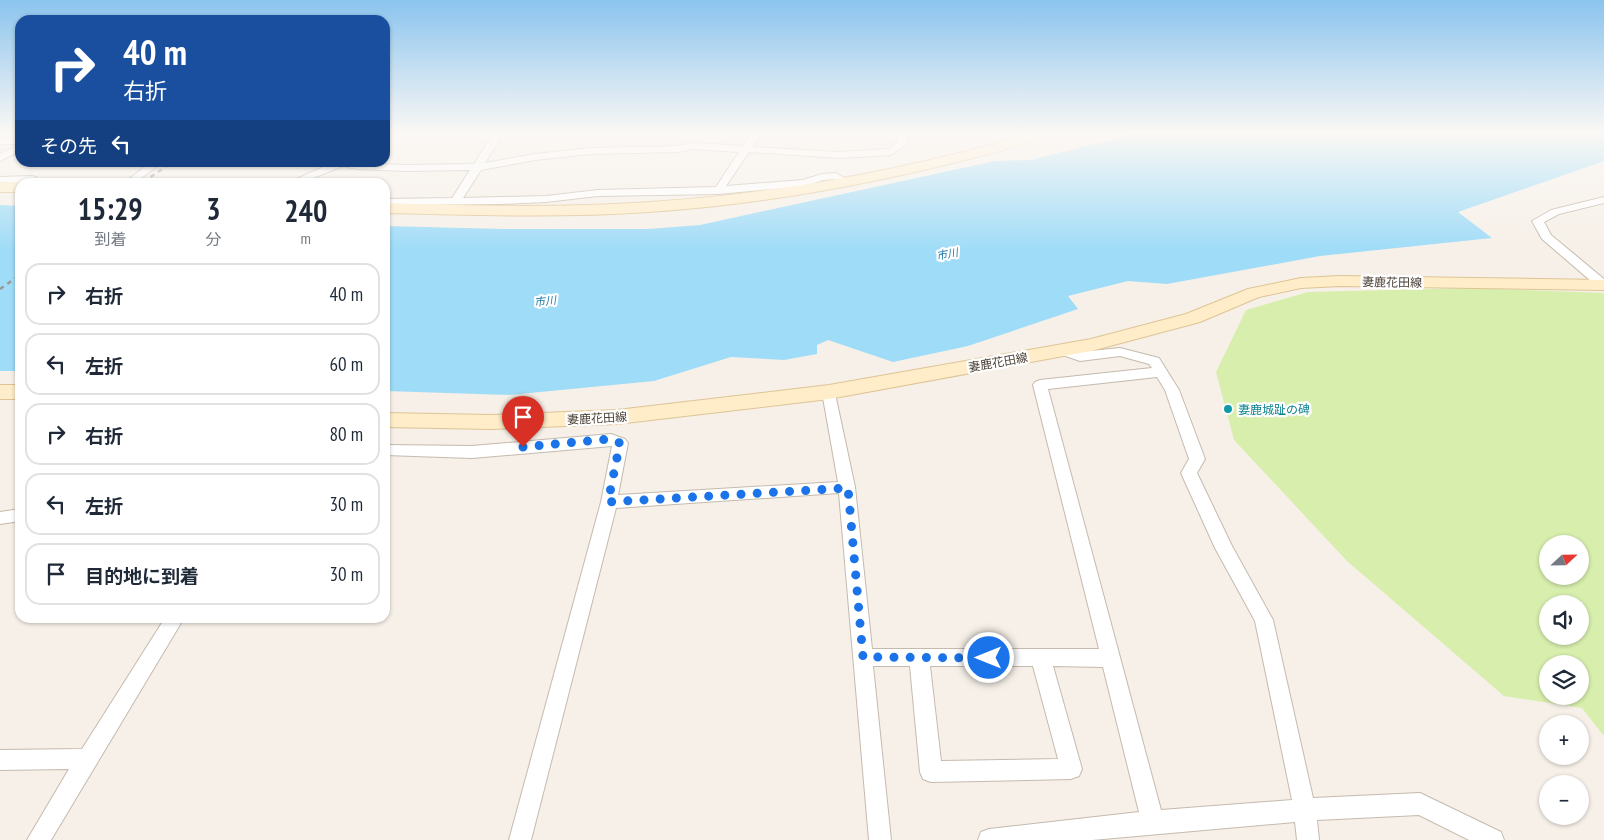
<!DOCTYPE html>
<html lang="ja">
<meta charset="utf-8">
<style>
body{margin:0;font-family:"PT Sans Narrow","Noto Sans JP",sans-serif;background:#f6f6f7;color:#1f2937;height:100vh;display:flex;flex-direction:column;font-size:19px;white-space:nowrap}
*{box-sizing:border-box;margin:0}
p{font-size:16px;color:#747a83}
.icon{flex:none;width:28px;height:28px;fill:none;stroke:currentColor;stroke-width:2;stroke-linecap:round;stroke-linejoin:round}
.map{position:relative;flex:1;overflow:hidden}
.details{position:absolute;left:15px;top:178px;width:375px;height:445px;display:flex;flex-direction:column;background:#fff;border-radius:15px;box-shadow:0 1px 4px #0004}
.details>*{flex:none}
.banner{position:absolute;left:15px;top:15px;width:375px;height:152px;border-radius:15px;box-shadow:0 1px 4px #0004;background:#1a4fa0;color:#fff;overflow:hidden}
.needle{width:32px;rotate:68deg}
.buttons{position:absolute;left:1539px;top:535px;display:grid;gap:10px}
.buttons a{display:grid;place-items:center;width:50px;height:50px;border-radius:50%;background:#fff;box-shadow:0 1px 4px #0004;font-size:25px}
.pin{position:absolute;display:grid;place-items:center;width:42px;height:42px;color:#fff;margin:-51px -21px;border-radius:50% 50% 50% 0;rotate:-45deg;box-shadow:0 0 5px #0007}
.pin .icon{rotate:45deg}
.me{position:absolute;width:55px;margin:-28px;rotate:270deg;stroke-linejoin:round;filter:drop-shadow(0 0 4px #0008)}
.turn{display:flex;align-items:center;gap:18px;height:105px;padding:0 25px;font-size:22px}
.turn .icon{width:65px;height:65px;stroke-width:2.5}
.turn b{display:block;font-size:35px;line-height:42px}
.then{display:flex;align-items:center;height:48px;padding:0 25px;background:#0003;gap:10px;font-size:19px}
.eta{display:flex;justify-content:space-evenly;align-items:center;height:85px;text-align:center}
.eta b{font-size:30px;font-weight:600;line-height:35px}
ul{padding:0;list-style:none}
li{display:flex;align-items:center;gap:15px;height:62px;margin:0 10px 8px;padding:0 15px;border:2px solid #e0e1e3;border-radius:15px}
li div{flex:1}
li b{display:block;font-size:19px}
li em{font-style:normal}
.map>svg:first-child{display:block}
.green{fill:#d7eead;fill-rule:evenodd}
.water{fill:#9fdcf8}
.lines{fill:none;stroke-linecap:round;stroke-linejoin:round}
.street-casing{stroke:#c5baad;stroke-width:2}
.secondary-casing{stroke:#dec496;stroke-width:2}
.street{fill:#fff;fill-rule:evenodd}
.secondary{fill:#ffedc9;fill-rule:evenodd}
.rail{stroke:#989898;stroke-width:2.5;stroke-dasharray:4.5 4.5;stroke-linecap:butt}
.route{stroke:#1a73e8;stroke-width:9;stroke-dasharray:0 16.2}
.culture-dot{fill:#0f9aa8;stroke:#fff;stroke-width:2}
.labels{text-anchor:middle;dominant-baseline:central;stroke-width:4.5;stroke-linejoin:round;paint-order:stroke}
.far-water-label{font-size:11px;font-style:italic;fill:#207ba8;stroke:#fff}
.street-label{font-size:12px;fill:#4a4036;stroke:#fff}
.culture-label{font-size:12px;fill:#0d838f;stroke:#fff;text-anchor:start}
</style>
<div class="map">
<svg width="1604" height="840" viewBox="0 0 1604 840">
<rect width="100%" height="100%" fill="#f6f0e8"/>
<path class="green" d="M1472,288l132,5v443l-22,-28 -78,-12 -157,-135 -113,-121 -18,-68 30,-62 62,-18zM1548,544h32v32h-32zM1548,604h32v32h-32zM1548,664h32v32h-32z"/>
<g class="water">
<path d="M1135,134h469v27l-146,51 34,26 -172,18 -153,28 -39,-3 -60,15 10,13 -110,37 -75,16 -65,-22 -11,5v9l-33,6 -53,-3 -77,24 -145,14 -124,-4v-165l119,3h144l52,-4 295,-64 36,-1z"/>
<path d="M0,205l20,1v165h-20z"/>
</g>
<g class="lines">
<defs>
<g id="street">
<path d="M493,134h10l-18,29 50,-9 55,-6 89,-2 14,-3 50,3 8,-12h10l-8,13 86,5 49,-3 10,-7 -1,-8h10l1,9 -17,12 -52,3 -90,-6 -23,34 77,-6 19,-6 14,-1 14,8 -5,3 -11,-5 -11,1 -18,6 -87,8 -120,2 -52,6 -45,2 -116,1v-6l67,-1 18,-28 -64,1 -49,-2 -14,-3 -40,16h-13l44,-20 72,3 68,-1zM693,149l46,3 -23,35 -118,3 -52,6 -83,2 18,-28 54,-10 55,-6 89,-2z"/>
<rect x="0" y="138" width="20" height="6"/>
<path d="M20,144v7l-20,10v-7z"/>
<path d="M151,162h12l-27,20h-11z"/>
<path d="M32,176l4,1 4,5 -40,1v-6z"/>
<path d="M1604,197v6l-45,11 -15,8 7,13 53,44 -1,10 -4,-1 -57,-49 -10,-18 19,-11z"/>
<path d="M1062,346l19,6 39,-4 39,10 20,32 26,69 -8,14 35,73 41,74 40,178 107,-5 81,39 3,8h-35l-50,-25 -102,5 2,20h-22l-2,-18 -203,18h-114l3,-8 8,-3 150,-17 -36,-145 -50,-1 29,103 -3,7 -8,3 -140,3 -8,-3 -3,-7 -10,-106h-37l18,174h-22l-30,-347 -223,15 -85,332h-22l92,-338 11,-56 -140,12 -87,-3v-10l87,1 139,-12 14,5 3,4 -10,52 220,-13 -16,-90 2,-3h10l21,98 17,162h227l-66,-264 2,-3 5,-2 112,-12 -3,-4 -29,-8 -40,5 -23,-8 -2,-3 2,-3zM1157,377l8,13 24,69 -8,14 34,75 40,73 37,179 -131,10 -113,-421zM930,666h103l25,93 -117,2z"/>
<path d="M20,509v12l-20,3v-12z"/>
<path d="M165,618h19l-133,222h-24l42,-71 -69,1v-20l82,-1z"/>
</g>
<g id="secondary">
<path d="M1030,134h21l-2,3c-129,38 -265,66 -400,75 -88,6 -176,3 -264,1v-10c88,3 177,5 265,-1 128,-8 258,-33 380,-68z"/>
<rect x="0" y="182" width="20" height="10"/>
<path d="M1340,276l264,4v10l-264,-4 -39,2 -42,9 -59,25 -109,29 -262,48 -212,25 -125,5 -107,-2v-14l107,2 125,-5 212,-25 262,-46 95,-25 62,-25 53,-11z"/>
<rect x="0" y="385" width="20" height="14"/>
</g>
</defs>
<use href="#street" class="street-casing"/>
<use href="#secondary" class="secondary-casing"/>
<use href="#street" class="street"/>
<use href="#secondary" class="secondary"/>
<g class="rail">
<path d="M143,182l30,-20"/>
<path d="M0,289l20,-14"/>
</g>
</g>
<linearGradient id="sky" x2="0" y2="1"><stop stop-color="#8bc4ee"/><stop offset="0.53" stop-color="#fbf8f5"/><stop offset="1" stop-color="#fbf8f5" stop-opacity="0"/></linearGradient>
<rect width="1604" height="251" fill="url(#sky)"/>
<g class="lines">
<path class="route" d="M523,447l87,-8 10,4 -12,59 240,-14 15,169 126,1"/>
</g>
<circle class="culture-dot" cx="1228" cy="409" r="5"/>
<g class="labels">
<g class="far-water-label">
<text transform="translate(947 254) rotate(-11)">市川</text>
<text transform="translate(545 301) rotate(-6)">市川</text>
</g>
<g class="street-label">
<text transform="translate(1392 282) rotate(1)">妻鹿花田線</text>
<text transform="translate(998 362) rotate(-10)">妻鹿花田線</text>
<text transform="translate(597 418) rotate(-3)">妻鹿花田線</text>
</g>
<g class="culture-label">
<text x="1238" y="409">妻鹿城趾の碑</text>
</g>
</g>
</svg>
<div class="buttons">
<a><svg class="needle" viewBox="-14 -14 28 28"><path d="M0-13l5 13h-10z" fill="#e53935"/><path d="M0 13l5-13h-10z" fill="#747a83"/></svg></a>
<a><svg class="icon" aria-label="sound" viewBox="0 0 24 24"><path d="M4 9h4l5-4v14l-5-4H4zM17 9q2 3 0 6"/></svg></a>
<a><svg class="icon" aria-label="layers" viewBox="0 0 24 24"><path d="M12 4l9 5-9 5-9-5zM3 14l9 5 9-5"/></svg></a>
<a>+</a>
<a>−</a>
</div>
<div class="pin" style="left:523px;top:447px;background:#d93025"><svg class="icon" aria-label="arrive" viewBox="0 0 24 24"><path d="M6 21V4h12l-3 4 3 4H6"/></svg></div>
<svg class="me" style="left:989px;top:658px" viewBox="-20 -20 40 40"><circle r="17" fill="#1a73e8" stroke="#fff" stroke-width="3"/><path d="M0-11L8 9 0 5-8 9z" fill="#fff"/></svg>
<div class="banner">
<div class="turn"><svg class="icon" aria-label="right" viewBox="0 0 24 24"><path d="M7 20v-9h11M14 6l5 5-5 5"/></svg><div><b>40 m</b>右折</div></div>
<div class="then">その先<svg class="icon" aria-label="left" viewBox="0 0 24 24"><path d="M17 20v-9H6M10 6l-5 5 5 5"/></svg></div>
</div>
<section class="details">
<div class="eta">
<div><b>15:29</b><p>到着</p></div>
<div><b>3</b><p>分</p></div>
<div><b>240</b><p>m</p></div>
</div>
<ul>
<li><svg class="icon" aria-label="right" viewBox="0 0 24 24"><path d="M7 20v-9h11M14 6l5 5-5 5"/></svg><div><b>右折</b></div><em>40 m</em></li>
<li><svg class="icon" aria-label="left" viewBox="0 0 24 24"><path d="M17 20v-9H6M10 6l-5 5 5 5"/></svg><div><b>左折</b></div><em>60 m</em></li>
<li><svg class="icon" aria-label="right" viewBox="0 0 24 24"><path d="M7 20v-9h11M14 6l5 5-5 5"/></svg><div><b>右折</b></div><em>80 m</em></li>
<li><svg class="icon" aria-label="left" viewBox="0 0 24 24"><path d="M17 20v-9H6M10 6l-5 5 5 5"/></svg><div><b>左折</b></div><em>30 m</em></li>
<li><svg class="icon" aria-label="arrive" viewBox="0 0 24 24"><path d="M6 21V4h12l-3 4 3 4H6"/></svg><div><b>目的地に到着</b></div><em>30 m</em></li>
</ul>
</section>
</div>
